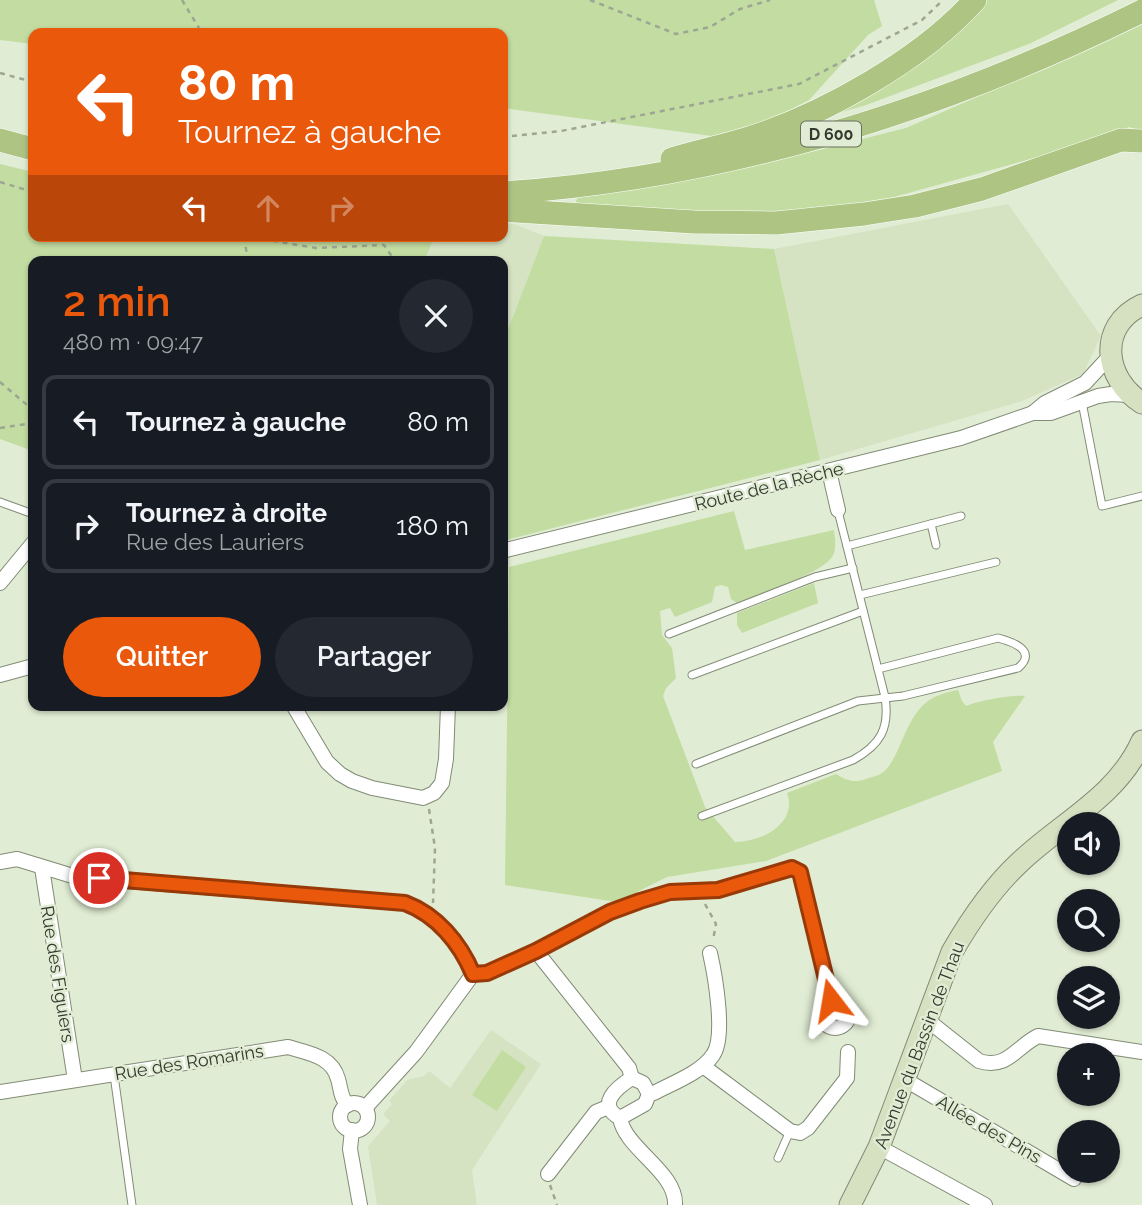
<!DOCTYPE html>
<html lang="fr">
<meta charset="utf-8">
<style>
body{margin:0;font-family:Raleway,sans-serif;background:#242831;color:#f1f3f6;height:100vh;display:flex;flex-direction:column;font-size:26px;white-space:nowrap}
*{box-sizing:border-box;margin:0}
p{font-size:23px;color:#9ea1a6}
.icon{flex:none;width:38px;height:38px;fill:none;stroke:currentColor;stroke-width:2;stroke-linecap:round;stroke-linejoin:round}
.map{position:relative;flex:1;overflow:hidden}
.sheet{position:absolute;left:28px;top:256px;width:480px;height:455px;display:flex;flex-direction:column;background:#171b24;border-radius:14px;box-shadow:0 2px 5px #0004}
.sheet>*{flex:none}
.hud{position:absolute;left:28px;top:28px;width:480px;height:214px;border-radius:14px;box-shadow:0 2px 5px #0004;background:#ea580c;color:#fff;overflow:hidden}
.fabs{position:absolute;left:1057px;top:812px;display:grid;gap:14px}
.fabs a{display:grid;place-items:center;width:63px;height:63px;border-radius:50%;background:#171b24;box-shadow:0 2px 5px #0004;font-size:35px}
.pin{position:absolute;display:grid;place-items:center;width:60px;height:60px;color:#fff;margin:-30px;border:4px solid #fff;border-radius:50%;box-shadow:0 2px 7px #0007}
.me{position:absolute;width:77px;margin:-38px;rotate:346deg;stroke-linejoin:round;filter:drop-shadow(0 0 5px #0008)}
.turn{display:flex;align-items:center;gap:24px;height:147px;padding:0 35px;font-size:32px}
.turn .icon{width:91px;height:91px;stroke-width:2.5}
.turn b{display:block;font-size:49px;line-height:60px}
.lanes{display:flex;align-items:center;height:66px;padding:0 35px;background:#0003;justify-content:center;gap:35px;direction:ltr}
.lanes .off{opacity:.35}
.round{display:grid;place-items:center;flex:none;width:74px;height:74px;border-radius:37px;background:#242831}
.head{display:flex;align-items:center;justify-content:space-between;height:119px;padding:0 35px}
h1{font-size:42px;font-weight:600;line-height:52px;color:#ea580c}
.primary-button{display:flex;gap:14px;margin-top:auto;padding:14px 35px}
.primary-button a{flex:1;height:80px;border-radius:42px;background:#ea580c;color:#fff;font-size:28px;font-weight:600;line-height:80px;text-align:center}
.primary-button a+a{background:#242831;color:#f1f3f6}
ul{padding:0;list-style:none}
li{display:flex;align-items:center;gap:21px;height:94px;margin:0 14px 10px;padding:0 21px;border:4px solid #363941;border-radius:14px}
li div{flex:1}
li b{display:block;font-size:26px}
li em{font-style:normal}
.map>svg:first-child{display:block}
.built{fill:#d5e3c3}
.green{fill:#c2dca1}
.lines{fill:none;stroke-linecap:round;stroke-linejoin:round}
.service-casing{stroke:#818b75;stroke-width:9}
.minor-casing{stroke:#818b75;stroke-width:16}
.secondary-casing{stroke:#818b75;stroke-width:23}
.primary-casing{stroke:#fff;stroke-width:24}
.path{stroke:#9da693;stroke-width:2.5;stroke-dasharray:5 5;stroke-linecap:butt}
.service{stroke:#fff;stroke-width:7}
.minor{stroke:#fff;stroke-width:14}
.secondary{stroke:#d6e1c1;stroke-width:21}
.primary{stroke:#adc483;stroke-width:23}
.route-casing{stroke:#983908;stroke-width:18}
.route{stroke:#ea580c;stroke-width:12}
.labels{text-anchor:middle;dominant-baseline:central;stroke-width:5;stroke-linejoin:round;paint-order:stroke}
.shield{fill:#e0ecd3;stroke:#686e60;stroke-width:2}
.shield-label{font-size:16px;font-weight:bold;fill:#34382f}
.street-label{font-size:18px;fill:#34382f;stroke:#e0ecd3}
</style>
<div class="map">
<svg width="1142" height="1205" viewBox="0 0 1142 1205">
<rect width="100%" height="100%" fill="#e0ecd3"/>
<g class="built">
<path d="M1008,204l93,132 -18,38 -61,27 -202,59 -46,-211z"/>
<path d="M502,224h12l30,12 -42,109v-84h-78l11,-25h19l18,7 12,-7h18z"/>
<path d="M491,1030l50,34 -69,106 5,35h-100l-9,-59 22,-25 -7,-7 9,-10 -3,-3 18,-21 17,-4 5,-5 21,17z"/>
</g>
<g class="green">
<path d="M0,0h874l8,26 -14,9 -59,65 -39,20 -58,16 -210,-28v-75h-469v11l-33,-4z"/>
<path d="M980,0h138l-87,43 -165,62 -44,13z"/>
<path d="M1142,21v110l-13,-4 -55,20 -180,50 -87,14 -103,2 -130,-7 4,-9 174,-30 154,-39 195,-85z"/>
<path d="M0,164l33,8v64h402l-11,25h-391v190l-33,-12z"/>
<path d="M544,236l230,13 46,211 -318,81v-196z"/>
<path d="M734,511l11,39 89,-20c1,9 3,19 -2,27 -11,17 -74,37 -95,46l-6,-4 -3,-12 -7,-2 -6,2 -3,15 -37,15 -5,-9 -10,3 2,24 10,13 4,30 -10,10 -3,8 42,111 30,35c26,0 63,-18 52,-49l49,-19c11,7 18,9 30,5 5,-2 12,-3 16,-6 19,-14 21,-53 46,-72 8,-6 20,-9 30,-11l4,11 4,5c11,-5 48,-12 59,-10l-32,46 9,29 -236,90 -99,16 -50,25 -112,-17 4,-318z"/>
<path d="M814,583l4,20 -76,30 -5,-8v-12z"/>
<path d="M502,1050l24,17 -29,44 -25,-16z"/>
</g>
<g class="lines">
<defs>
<g id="service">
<path d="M1082,402l20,104 40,-10"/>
<path d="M0,502l33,12"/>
<path d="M931,524l5,21"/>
<path d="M847,546l114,-30"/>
<path d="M860,595l136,-33"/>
<path d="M669,634l146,-57 38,-9"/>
<path d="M692,675l171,-64"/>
<path d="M696,764l162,-63 45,-5 115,-28c20,-17 -5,-26 -20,-30l-120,31"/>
<path d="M702,816l151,-56c27,-15 37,-31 32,-63l-47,-186"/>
<path d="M114,1075l18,130"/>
<path d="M778,1158l12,-27"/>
</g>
<g id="minor">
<path d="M1033,413l12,-10 40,-20 26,-28"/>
<path d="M829,471l9,39"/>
<path d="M502,551l459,-113 72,-25h18l47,-17 13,-2 18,1"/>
<path d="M0,583l33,-40"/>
<path d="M0,675l33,-9"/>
<path d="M293,705l34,57 13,12 12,7 20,7 51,10 11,-5 8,-10 4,-24 2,-54"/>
<path d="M0,862l17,-3 59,18 330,26c31,12 54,40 67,71"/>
<path d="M42,868l33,212"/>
<path d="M536,951l93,117 3,10"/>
<circle cx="835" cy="1014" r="14"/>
<path d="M926,1019l53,42c28,9 37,-14 59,-25l104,16"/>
<path d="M703,1066l87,65 10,2 8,-5 39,-50 1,-26"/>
<path d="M904,1079l170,100"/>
<path d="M0,1092l288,-45c20,6 44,9 50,32 3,9 2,19 10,26"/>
<path d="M649,1094l-6,-11 -11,-5c-16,10 -36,27 -12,40 5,31 57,54 55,87"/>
<path d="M649,1094l5,-1c18,-10 47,-20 59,-38 13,-18 2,-80 -3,-102"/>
<circle cx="354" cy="1117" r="14"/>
<path d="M365,1108l51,-56 57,-78 14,-1 49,-22 74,-39 30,-11 30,-9 47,-2 75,-22 8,4 31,128"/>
<path d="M620,1118l25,-14 4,-10"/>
<path d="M352,1130l-2,19 10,56"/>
<path d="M879,1147l106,58"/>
<path d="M548,1174l48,-62 12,-5"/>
</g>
<g id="secondary">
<path d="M1142,305c-45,21 -38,74 0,98"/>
<path d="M850,1205l29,-58 73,-195c19,-33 40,-64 68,-90 42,-40 97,-65 122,-121"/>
</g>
<g id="primary">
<path d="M0,140l33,9"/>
<path d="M672,159c26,-8 52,-13 77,-21 76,-24 173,-79 226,-138"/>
<path d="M502,193c226,-15 438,-82 640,-182"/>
<path d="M502,210l192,12 82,1 88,-9 51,-8 67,-17 139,-49 21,1"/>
</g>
</defs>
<use href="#service" class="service-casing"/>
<use href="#minor" class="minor-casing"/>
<use href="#secondary" class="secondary-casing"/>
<use href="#primary" class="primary-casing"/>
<g class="path">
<path d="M182,0l20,33"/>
<path d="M590,0l86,34 34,-7 30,-18 30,-9"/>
<path d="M0,73l33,9"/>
<path d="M502,137l59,-6 238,-47 123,-64 21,-20"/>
<path d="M0,182l33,10"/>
<path d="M243,236l73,12 68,-3 11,16"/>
<path d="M244,237l4,24"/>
<path d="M0,382l33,28"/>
<path d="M0,428l33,-5"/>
<path d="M429,809l6,39 -2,55"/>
<path d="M705,904l11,20 -3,16"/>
<path d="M550,1185l7,20"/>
</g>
<use href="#service" class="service"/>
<use href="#minor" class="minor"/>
<use href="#secondary" class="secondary"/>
<use href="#primary" class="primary"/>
</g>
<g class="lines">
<defs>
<path id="route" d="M99,878l306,25c32,12 55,40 68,71l14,-1 49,-22 74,-39 30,-11 30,-9 48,-2 74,-22 8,4 31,128"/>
</defs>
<use href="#route" class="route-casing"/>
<use href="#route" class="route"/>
</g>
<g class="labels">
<rect class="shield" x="801" y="121.5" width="60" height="25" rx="5"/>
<g class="shield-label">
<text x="831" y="134">D 600</text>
</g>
<g class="street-label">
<text transform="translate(769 486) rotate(-14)">Route de la Rèche</text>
<text transform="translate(58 974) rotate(81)">Rue des Figuiers</text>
<text transform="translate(919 1045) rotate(-69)">Avenue du Bassin de Thau</text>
<text transform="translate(189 1062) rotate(-9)">Rue des Romarins</text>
<text transform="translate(989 1129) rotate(30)">Allée des Pins</text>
</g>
</g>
</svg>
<div class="fabs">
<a><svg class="icon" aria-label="sound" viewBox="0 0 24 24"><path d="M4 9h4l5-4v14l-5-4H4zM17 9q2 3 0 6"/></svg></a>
<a><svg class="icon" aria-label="search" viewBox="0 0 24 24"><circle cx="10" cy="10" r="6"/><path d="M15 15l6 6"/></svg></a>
<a><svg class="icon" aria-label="layers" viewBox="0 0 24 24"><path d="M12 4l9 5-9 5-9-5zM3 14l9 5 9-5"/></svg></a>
<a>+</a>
<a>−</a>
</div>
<div class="pin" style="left:99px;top:878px;background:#d93025"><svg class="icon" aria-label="arrive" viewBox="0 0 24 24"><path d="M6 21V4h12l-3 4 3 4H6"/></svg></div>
<svg class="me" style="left:831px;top:1000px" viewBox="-20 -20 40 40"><path d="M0-17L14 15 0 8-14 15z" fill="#ea580c" stroke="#fff" stroke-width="4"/></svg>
<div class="hud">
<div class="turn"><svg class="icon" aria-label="left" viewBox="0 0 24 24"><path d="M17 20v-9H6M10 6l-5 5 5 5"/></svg><div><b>80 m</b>Tournez à gauche</div></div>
<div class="lanes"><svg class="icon" aria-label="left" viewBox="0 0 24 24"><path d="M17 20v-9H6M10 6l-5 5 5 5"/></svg><svg class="icon off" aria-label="ahead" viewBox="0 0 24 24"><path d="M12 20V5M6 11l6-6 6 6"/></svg><svg class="icon off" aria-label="right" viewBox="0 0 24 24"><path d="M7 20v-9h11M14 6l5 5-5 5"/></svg></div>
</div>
<section class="sheet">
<div class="head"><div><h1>2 min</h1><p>480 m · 09:47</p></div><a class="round"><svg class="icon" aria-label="close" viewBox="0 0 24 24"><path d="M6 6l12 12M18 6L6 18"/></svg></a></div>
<ul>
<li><svg class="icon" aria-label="left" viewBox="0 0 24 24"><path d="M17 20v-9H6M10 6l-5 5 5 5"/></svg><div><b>Tournez à gauche</b></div><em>80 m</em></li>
<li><svg class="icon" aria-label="right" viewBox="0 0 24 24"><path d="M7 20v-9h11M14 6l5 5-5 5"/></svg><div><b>Tournez à droite</b><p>Rue des Lauriers</p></div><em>180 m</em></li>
</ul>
<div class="primary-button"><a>Quitter</a><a>Partager</a></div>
</section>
</div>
